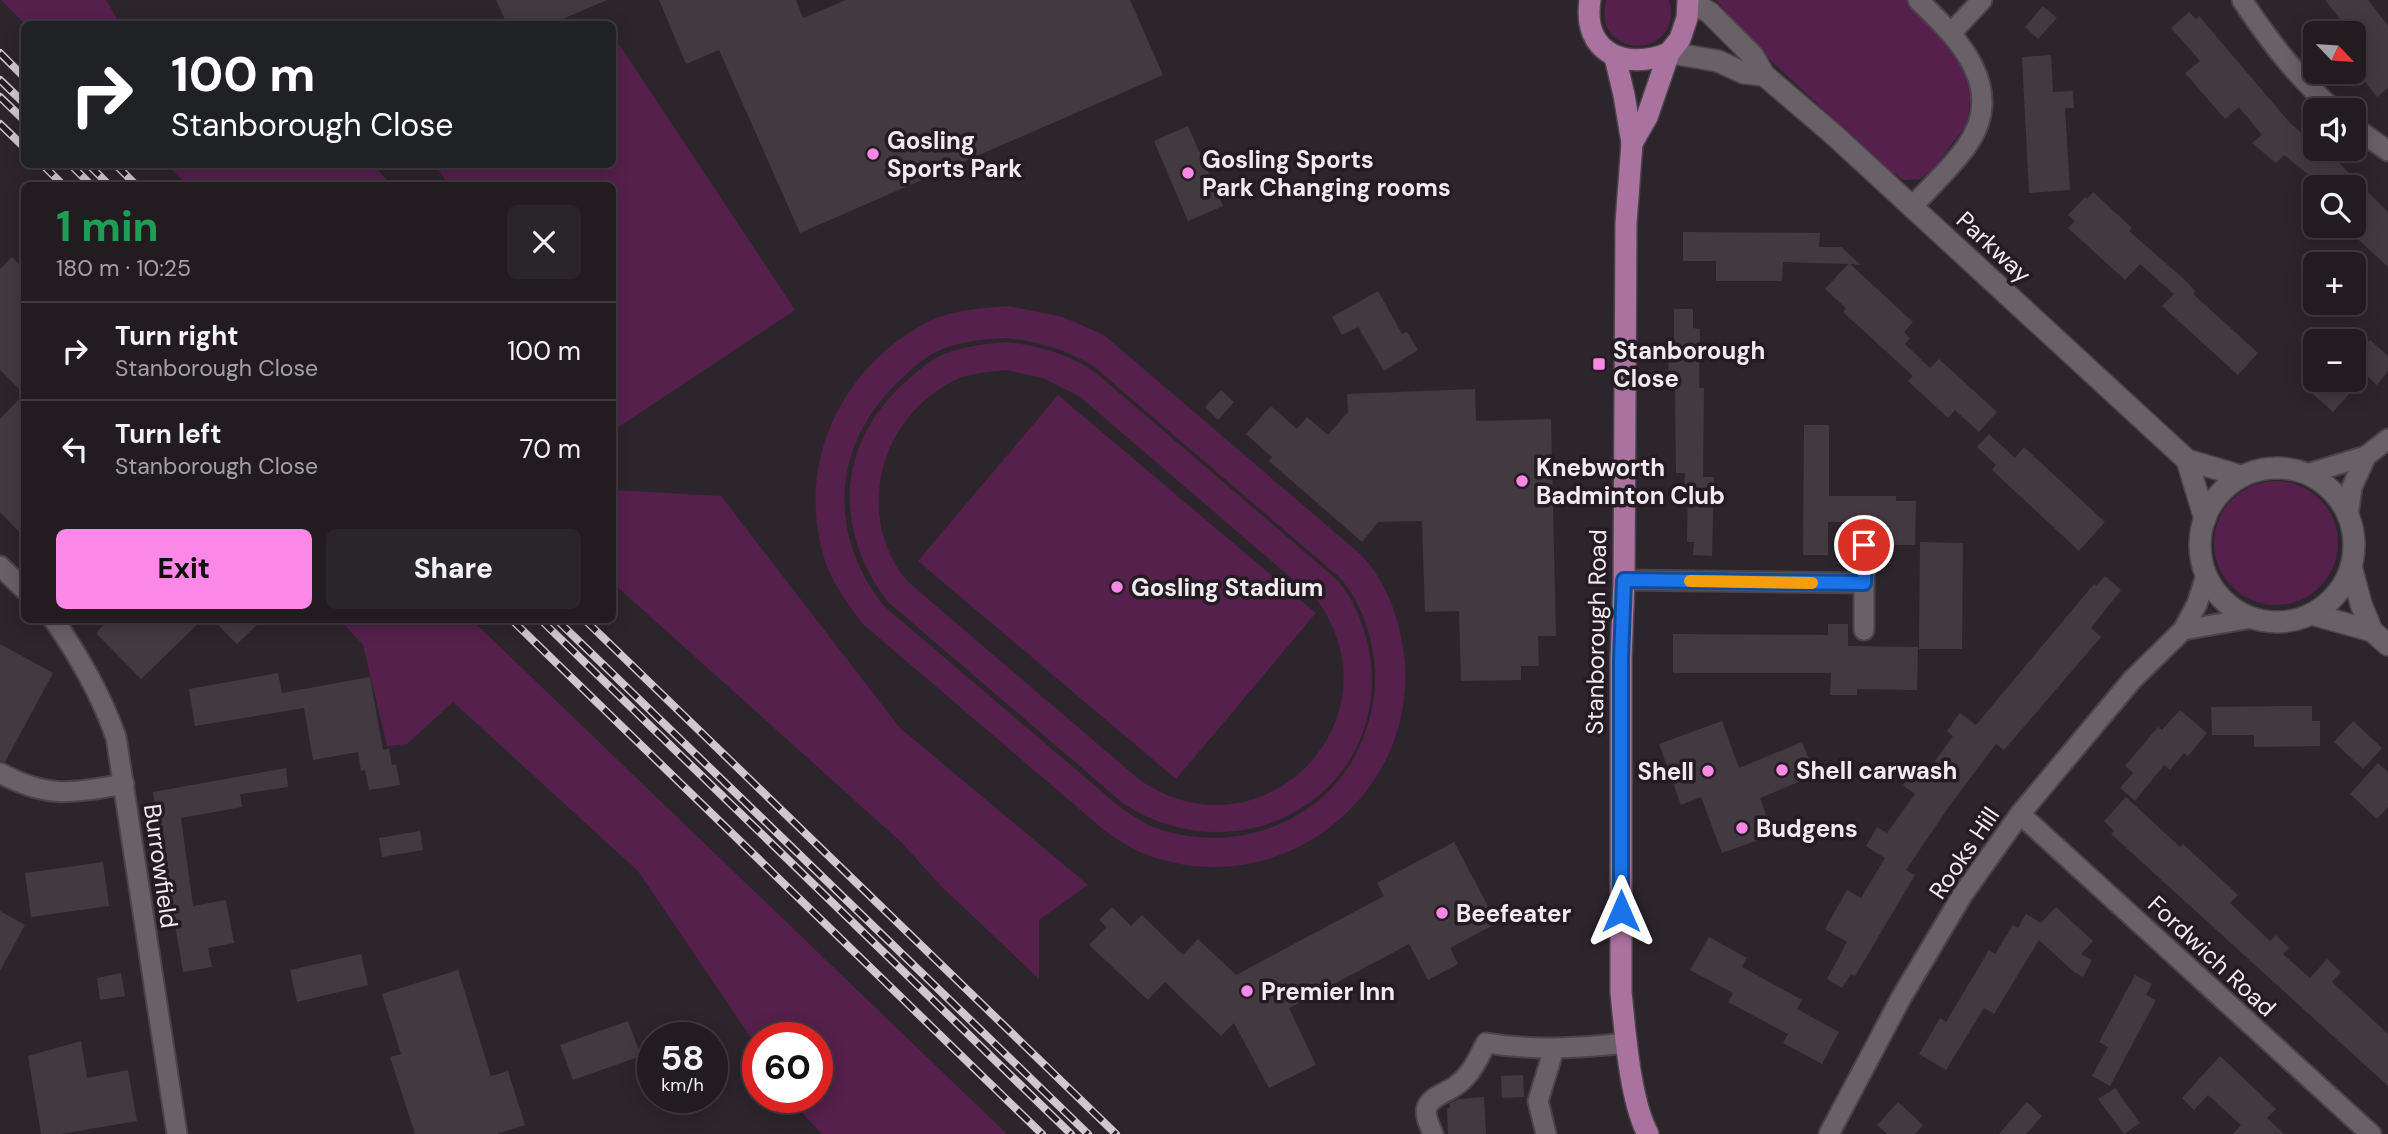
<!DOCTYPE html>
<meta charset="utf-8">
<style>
body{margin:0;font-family:"DM Sans",sans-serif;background:#2a252a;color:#f1f3f6;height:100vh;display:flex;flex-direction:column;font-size:26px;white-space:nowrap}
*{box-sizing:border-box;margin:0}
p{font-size:23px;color:#a2a1a5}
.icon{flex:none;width:38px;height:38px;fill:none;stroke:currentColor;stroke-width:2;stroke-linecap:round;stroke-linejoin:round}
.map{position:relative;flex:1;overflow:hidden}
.sheet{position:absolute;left:21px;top:182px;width:595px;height:441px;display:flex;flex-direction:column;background:#221c21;border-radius:10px;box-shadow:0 4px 18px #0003,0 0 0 2px #3f3a3f}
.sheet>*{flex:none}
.top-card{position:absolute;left:21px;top:21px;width:595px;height:147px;border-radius:10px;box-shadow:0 4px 18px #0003,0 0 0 2px #3f3a3f;background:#202124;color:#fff;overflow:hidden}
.needle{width:46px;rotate:115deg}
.fabs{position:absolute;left:2303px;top:21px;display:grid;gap:14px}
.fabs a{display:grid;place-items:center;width:63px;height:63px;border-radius:10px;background:#221c21;box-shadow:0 4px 18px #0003,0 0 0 2px #3f3a3f;font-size:35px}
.speed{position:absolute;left:637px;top:1022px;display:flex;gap:14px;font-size:35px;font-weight:700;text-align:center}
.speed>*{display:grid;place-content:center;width:91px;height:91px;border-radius:50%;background:#221c21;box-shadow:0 4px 18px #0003,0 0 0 2px #3f3a3f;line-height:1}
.speed small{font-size:18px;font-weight:400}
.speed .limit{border:10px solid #d22;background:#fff;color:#111}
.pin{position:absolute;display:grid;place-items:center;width:60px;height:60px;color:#fff;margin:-30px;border:4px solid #fff;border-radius:50%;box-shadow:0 2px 7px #0007}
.me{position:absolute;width:77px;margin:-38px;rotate:0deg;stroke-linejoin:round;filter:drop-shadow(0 0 5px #0008)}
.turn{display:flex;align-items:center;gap:24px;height:147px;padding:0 35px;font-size:32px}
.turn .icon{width:91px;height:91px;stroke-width:2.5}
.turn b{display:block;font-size:49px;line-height:60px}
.round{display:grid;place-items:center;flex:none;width:74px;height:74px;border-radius:10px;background:#2a252a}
.summary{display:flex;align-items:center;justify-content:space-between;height:119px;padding:0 35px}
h1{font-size:42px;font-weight:800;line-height:52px;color:#1e9e55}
.primary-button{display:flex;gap:14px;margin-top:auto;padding:14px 35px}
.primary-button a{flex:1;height:80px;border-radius:10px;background:#fb87e6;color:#111;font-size:28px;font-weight:800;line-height:80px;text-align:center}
.primary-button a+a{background:#2a252a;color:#f1f3f6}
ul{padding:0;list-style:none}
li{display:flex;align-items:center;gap:21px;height:98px;padding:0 35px;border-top:2px solid #3f3a3f}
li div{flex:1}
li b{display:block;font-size:26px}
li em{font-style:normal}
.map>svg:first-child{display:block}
.green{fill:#55204c;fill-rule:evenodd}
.building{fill:#433a41}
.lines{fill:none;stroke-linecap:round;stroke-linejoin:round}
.street-casing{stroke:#4a4349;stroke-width:23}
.secondary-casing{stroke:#4a4349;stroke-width:24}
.primary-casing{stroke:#4a4349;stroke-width:24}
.street{stroke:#6a6068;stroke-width:19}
.secondary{stroke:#6a6068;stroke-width:21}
.primary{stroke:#a9729f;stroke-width:21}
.rail-casing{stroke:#cfc9ce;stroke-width:8}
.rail{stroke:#241c22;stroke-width:5;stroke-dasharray:16;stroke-linecap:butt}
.route-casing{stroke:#114b97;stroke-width:18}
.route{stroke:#1a73e8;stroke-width:12}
.slow{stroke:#f59e0b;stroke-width:12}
.poi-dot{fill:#fb87e6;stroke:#241c22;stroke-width:2.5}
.labels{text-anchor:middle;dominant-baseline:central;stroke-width:7;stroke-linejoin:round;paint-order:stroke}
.poi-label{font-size:24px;font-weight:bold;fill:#f0ebef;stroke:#241c22;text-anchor:start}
.street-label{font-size:24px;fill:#f0ebef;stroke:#241c22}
</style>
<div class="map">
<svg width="2388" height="1134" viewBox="0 0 2388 1134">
<rect width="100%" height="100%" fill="#2d252c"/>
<g class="green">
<path d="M1,0h105l14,24h-95z"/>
<path d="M1606,0h63c16,61 -79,61 -63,0z"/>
<path d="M1716,0h190l33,32 23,28 9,33 -4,31 -34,45 -13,10 -16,1 -14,-9 -137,-127z"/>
<path d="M613,35l182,275 -178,118 -5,-7v-235l-163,-1 -14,-20 177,-1z"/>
<path d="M166,165h208l17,20h-203z"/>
<path d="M1008,306l55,11 41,18 255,218c21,20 35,51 41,79 36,151 -116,280 -260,220 -13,-6 -25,-14 -36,-22l-240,-205c-16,-20 -31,-41 -39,-64 -30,-94 14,-191 99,-237 25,-14 57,-16 84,-18zM1006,338c33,4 65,12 92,32l240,206c17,17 28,43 33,66 8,34 4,67 -9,99 -34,82 -128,116 -209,86 -12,-5 -22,-13 -32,-19l-237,-202c-56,-71 -53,-158 12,-222 12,-12 26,-25 42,-33 21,-10 46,-12 68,-13z"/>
<path d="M1007,342c32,4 63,12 89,31l240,206c15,16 26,41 31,62 34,144 -120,242 -243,163l-236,-202c-54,-70 -52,-154 13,-216 13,-12 27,-25 43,-32 20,-8 42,-10 63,-12zM1006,370l37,8 36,18 238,204c86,118 -53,263 -176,181l-213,-182c-10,-9 -22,-18 -30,-30 -41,-66 -14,-153 55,-188 15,-8 36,-9 53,-11z"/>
<path d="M1058,395l258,218 -140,166 -258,-218z"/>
<circle cx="2276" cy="543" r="62"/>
<path d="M613,490l108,6 179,232 188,157 -49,35v59l-98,-93 -40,-44 -288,-259z"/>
<path d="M340,620h132l535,514h-185l-18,-19 -13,-18h26v-59h-59v10l-120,-177 -185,-169 -46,42 -20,2 -24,-101z"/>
</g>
<g class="building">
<path d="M496,0h111l-56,24h-44z"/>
<path d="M659,0h137l7,18 43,-18h284l33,75 -363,158 -81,-183 -33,14z"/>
<path d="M2325,0h43l20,26v62l-11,9 -23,-30v-34h-3z"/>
<path d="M2043,6l14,12 -19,21 -13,-12z"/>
<path d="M2189,12l7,7 3,-3 91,107 25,21v5h7l14,11 52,52v55l-38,-35 4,-4v-41h-30l-40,-32 -8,8 -24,-20 10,-8 -23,-28 -14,12 -40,-46 15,-12 -29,-33z"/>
<path d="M2051,55l2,37 20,-1 1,17h-9l5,82 -41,3 -7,-136z"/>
<path d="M1188,126l35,80 -35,15 -34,-80z"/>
<path d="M2093,192l39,36 -3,3 57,50 9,10 -2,3 65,59 -20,22 -76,-69 12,-12 -34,-30 -15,16 -57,-52 7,-7 -7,-6 17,-18 2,2z"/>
<path d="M1683,232l137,1 -1,14h22l20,18 -11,-1 63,58 -9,10 6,6 -5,6 25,24 9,-9 58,53 -18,20 -24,-22 -7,8 -40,-37 5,-5 -70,-64 3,-4 -21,-19 23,-25 -65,-2 -1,19h-66v-20h-33z"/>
<path d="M12,257l12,12v268l-24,-25v-93l24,-25 -24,-24v-101z"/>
<path d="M1378,291l24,43 5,-2 11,18 -34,21 -26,-44 -16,8 -10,-18z"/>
<path d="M1674,309h19v19l7,1 -1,59h5l-1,89h11l-2,79 -19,-1 1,-13h-7l1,-56h-4l1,-13h-9l-1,-84 -7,-1 1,-50h5z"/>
<path d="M2370,340l18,16v15l-11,14 -11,-10 -33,37 -20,-18 12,-14h29v-23z"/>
<path d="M1475,389l1,32 75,-2 5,217h-18l1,30h-18v14l-60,1 -2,-70 -34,1 -3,-91 -44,1 -16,20 -93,-81 3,-4 -26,-23 25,-28 26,23 10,-12 21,18 20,-23 -1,-18z"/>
<path d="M1221,390l13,12 -16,18 -13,-13z"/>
<path d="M1804,425h25v71h67v5h20l-1,44h-39l-2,-7 -5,-4v-12h-41v33h-25z"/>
<path d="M1989,434l26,24 9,-11 81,75 -26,29 -87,-81 4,-5 -19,-18z"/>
<path d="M1920,542l43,1 -1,106h-43z"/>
<path d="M2105,576l16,14 -30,38 10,9 -97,113 -8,-6 -48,64 -42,62 9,5 -60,101 -4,-2 -9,14 -15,-9 20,-37 -22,-13 22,-39 14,8 24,-40 -19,-12 11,-19 10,6 28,-39 -12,-9 13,-17 9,7 28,-39 -6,-5 13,-18 16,12 118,-141 2,2z"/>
<path d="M109,620h93l-61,59 -45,-46z"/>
<path d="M213,620h49l-25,24z"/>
<path d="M1828,624h20v22l70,1 -1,43 -60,-1v6h-27l1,-22h-158v-39l155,1z"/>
<path d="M0,644l53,29 -48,89 -5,-1z"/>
<path d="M278,673l4,20 88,-16 13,73 6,-1 3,16 4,-1 4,21 -31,5 -4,-20 -4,1 -3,-19 -45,8 -9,-52 -109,18 -6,-37z"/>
<path d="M2287,706h25v15h8v25l-66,1v-12h-42l-1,-28z"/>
<path d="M2180,710l27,23 -19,23 -4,-3 -14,17 -6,-5 -29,36 -15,-13 13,-15 -8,-7 33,-39 4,3z"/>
<path d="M1722,721l17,47 63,-26 13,33 -55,23 13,37 -51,18 -21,-56 -20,8 -22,-61z"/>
<path d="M2353,721l29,27 -19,21 -29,-27z"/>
<path d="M2378,763l10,9v35l-11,12 -27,-25z"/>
<path d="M286,768l2,19 -48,7 2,13 -61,11 12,88 33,-6 8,43 -26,5 4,19 -29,5 -30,-180z"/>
<path d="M2126,797l54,50 3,-3 55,51 -8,8 40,38 6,-6 13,13 -6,6 27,24 17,-19 14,13 -9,10 56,52v52l-277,-252 3,-3 -10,-10z"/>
<path d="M420,831l3,19 -41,7 -3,-19z"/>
<path d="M1454,842l43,81 -47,25 8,16 -30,16 -19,-36 -120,64 27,57 -47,23 -35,-65 -13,13 -56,-54 -17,18 -59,-55 18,-18 -8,-7 13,-13 19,19 11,-11 41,40 15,-16 38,36 148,-79 -7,-13z"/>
<path d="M103,862l6,44 -78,11 -6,-44z"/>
<path d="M2056,907l37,34 -12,13 11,6 -9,17 -9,-5 -35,-32 -45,74 -10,-6 -38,62 -27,-16 21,-36 6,4 43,-72 6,4 18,-29 5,3 8,-14 15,9z"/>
<path d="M0,911l25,14 -25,46z"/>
<path d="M1709,937l38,21 -5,9 60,33 -5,9 42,23 -17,32 -39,-21 5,-9 -60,-32 5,-9 -43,-23z"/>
<path d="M361,954l7,31 -71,17 -7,-32z"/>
<path d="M458,970l33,106 17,-5 17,54 -29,9h-81l-25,-77 11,-3 -19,-60z"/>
<path d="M121,973l4,23 -25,4 -3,-22z"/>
<path d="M2135,975l17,9 -6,11 10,5 -46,86 -18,-10 16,-29 -9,-5z"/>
<path d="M628,1021l13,35 -68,24 -13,-35z"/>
<path d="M81,1041l6,37 41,-8 9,51 -76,13h-20l-13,-78z"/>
<path d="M2220,1056l56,53 -9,9 17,16h-51l8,-9 -33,-30 -14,15 -12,-12z"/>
<path d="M1523,1075l1,22 -22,1 -1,-22z"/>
<path d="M2115,1088l25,35 -16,11 -26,-35z"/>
<path d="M1484,1097l2,37h-38l-1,-26h3v-5l8,-4z"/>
<path d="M1898,1102l25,23 -8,9h-28l-10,-9z"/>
<path d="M2027,1102l15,14 -16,18h-27z"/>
</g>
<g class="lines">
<defs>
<g id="street">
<path d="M2242,0c28,42 54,76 92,110"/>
<path d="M1952,32l30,-32"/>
<path d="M2354,127l34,24"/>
<path d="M1912,207c18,-20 38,-38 54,-60 42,-58 -7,-108 -48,-147"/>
<path d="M2310,473l56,-17 22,-17"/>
<path d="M2348,516l4,-29 14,-31"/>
<path d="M0,566l24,23"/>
<path d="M1624,580l240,3"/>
<path d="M54,620c26,38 46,73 62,117l61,397"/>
<path d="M1864,630v-85"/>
<path d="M2183,630l69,-12"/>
<path d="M0,773c49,26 71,20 124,11"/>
<path d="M2020,814l351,320"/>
<path d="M1433,1134c-3,-8 -9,-19 -6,-27 5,-12 22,-15 31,-23 14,-11 20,-25 28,-41 47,8 93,5 141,0"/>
<path d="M1546,1134l-8,-33 16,-52"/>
<path d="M1829,1134l72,-136 62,-104 57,-80 112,-134 51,-50 14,-26 9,-28"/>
</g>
<g id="secondary">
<path d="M1689,0l21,13 43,43 11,19 69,59 354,326 54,16"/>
<path d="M1671,53l47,8 26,12 20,2"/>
<path d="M2187,460l18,59"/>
<circle cx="2277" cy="545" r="77"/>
<path d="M2351,566l10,38 11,27 16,14"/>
<path d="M2311,614l61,17"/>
</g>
<g id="primary">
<path d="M1590,0c-8,53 35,71 79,53"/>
<path d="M1615,57l9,38 8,48 -6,80 -2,357 -3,79v333c4,39 9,109 27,142"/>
<path d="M1632,143l15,-26 22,-64 11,-14 7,-21 1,-18"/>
</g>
</defs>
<use href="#street" class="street-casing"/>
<use href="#secondary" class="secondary-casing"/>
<use href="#primary" class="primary-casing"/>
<use href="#street" class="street"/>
<use href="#secondary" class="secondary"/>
<use href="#primary" class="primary"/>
<defs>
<g id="rail">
<path d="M0,53l24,24"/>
<path d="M0,80l24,23"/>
<path d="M0,97l24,23"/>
<path d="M0,124l24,23"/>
<path d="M42,164l22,22"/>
<path d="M70,164l22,22"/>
<path d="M88,164l22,22"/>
<path d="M115,164l22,22"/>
<path d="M512,620l530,514"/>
<path d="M541,620l530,514"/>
<path d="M557,620l531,514"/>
<path d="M585,620l531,514"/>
</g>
</defs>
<use href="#rail" class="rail-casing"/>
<use href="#rail" class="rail"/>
</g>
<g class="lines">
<defs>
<path id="route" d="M1621,911v-252l3,-79 240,3v-38"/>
</defs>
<use href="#route" class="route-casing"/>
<use href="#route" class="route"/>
<path class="slow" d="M1690,581l122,2"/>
</g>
<g class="poi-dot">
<circle cx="873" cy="154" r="7"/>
<circle cx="1188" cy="173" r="7"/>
<rect x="1592" y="357" width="14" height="14" rx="3.5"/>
<circle cx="1522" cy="481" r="7"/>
<circle cx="1117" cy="587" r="7"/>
<circle cx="1782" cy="770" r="7"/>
<circle cx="1708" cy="771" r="7"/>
<circle cx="1742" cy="828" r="7"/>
<circle cx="1442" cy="913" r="7"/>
<circle cx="1247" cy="991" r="7"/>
</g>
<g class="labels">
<g class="poi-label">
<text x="887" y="140">Gosling<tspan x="887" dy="28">Sports Park</tspan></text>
<text x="1202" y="159">Gosling Sports<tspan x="1202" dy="28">Park Changing rooms</tspan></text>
<text x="1613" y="350">Stanborough<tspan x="1613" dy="28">Close</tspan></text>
<text x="1536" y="467">Knebworth<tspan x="1536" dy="28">Badminton Club</tspan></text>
<text x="1131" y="587">Gosling Stadium</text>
<text x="1796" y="770">Shell carwash</text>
<text x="1694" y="771" text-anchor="end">Shell</text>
<text x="1756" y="828">Budgens</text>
<text x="1456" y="913">Beefeater</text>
<text x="1261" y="991">Premier Inn</text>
</g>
<g class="street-label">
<text transform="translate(1994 247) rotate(43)">Parkway</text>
<text transform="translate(1596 632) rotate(-89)">Stanborough Road</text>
<text transform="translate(1964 853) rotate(-56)">Rooks Hill</text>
<text transform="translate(161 866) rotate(82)">Burrowfield</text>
<text transform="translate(2212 956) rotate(43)">Fordwich Road</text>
</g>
</g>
</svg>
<div class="fabs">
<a><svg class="needle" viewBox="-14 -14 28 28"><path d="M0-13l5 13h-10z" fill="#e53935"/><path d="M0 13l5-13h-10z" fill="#a2a1a5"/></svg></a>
<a><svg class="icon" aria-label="sound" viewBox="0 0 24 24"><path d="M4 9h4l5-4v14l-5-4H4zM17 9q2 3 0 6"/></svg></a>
<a><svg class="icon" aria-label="search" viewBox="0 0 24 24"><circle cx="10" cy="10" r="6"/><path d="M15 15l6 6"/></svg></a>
<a>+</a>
<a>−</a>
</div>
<div class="speed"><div>58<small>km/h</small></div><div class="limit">60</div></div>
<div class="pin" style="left:1864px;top:545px;background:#d93025"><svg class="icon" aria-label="arrive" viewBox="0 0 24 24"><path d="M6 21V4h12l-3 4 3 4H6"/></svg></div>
<svg class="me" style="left:1621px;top:911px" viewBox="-20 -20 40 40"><path d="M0-17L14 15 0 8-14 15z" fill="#1a73e8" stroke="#fff" stroke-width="4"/></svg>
<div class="top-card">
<div class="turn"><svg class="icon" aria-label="right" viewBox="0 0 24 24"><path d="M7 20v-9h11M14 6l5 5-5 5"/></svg><div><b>100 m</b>Stanborough Close</div></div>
</div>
<section class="sheet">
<div class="summary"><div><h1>1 min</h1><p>180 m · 10:25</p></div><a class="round"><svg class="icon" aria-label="close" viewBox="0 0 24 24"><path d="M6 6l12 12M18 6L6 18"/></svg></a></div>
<ul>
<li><svg class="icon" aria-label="right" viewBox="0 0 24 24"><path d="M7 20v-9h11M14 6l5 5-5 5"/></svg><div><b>Turn right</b><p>Stanborough Close</p></div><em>100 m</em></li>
<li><svg class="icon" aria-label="left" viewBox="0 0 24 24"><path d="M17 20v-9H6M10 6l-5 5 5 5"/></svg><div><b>Turn left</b><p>Stanborough Close</p></div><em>70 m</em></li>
</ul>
<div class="primary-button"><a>Exit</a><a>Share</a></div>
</section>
</div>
